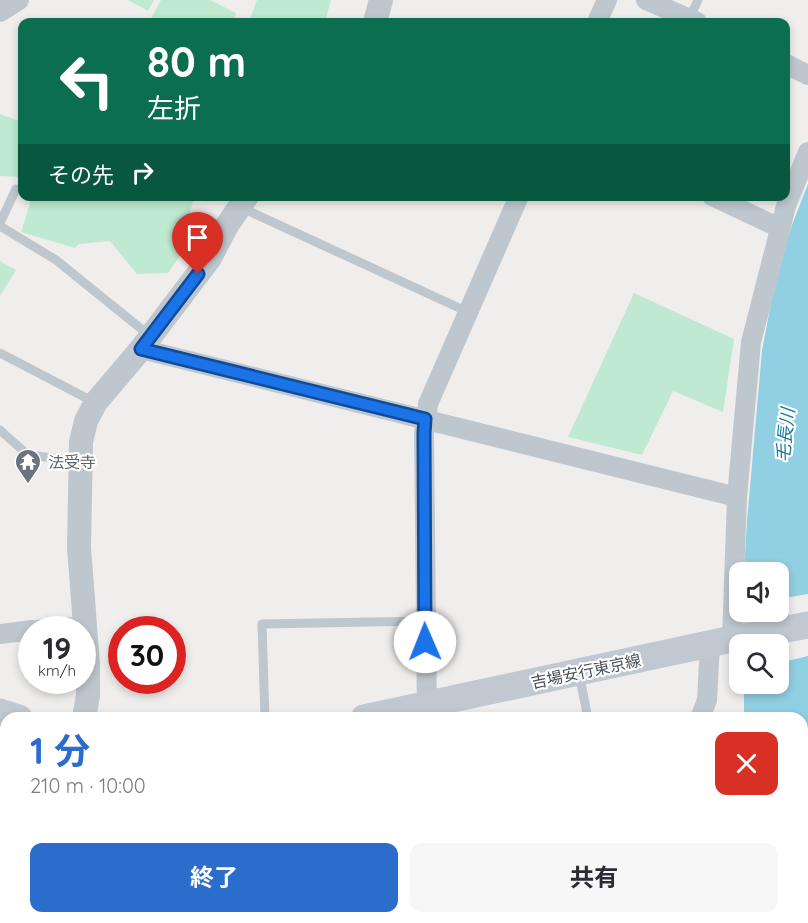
<!DOCTYPE html>
<html lang="ja">
<meta charset="utf-8">
<style>
body{margin:0;font-family:Quicksand,"Noto Sans JP",sans-serif;background:#f7f7f7;color:#2b2b33;height:100vh;display:flex;flex-direction:column;font-size:22px;white-space:nowrap}
*{box-sizing:border-box;margin:0}
p{font-size:20px;color:#7c7c81}
.icon{flex:none;width:33px;height:33px;fill:none;stroke:currentColor;stroke-width:2;stroke-linecap:round;stroke-linejoin:round}
.map{position:relative;flex:1;overflow:hidden}
.side{position:absolute;left:0px;top:712px;width:808px;height:212px;display:flex;flex-direction:column;background:#fff;border-radius:18px 18px 0 0;box-shadow:0 3px 9px #0003}
.side>*{flex:none}
.top-card{position:absolute;left:18px;top:18px;width:772px;height:183px;border-radius:12px;box-shadow:0 3px 9px #0003;background:#0b6e4f;color:#fff;overflow:hidden}
.fabs{position:absolute;left:729px;top:562px;display:grid;gap:12px}
.fabs a{display:grid;place-items:center;width:60px;height:60px;border-radius:12px;background:#fff;box-shadow:0 3px 9px #0003;font-size:30px}
.speed{position:absolute;left:18px;top:616px;display:flex;gap:12px;font-size:30px;font-weight:700;text-align:center}
.speed>*{display:grid;place-content:center;width:78px;height:78px;border-radius:50%;background:#fff;box-shadow:0 3px 9px #0003;line-height:1}
.speed small{font-size:15px;font-weight:400}
.speed .limit{border:9px solid #d22;background:#fff;color:#111}
.pin{position:absolute;display:grid;place-items:center;width:51px;height:51px;color:#fff;margin:-62px -26px;border-radius:50% 50% 50% 0;rotate:-45deg;box-shadow:0 0 6px #0007}
.pin .icon{rotate:45deg}
.me{position:absolute;width:66px;margin:-33px;rotate:359deg;stroke-linejoin:round;filter:drop-shadow(0 0 4px #0008)}
.turn{display:flex;align-items:center;gap:21px;height:126px;padding:0 30px;font-size:27px}
.turn .icon{width:78px;height:78px;stroke-width:2.5}
.turn b{display:block;font-size:42px;line-height:51px}
.then{display:flex;align-items:center;height:57px;padding:0 30px;background:#0003;gap:12px;font-size:22px}
.round{display:grid;place-items:center;flex:none;width:63px;height:63px;border-radius:12px;background:#f7f7f7}
.headline{display:flex;align-items:center;justify-content:space-between;height:102px;padding:0 30px}
h1{font-size:36px;font-weight:700;line-height:45px;color:#2b6dcb}
.primary-button{display:flex;gap:12px;margin-top:auto;padding:12px 30px}
.primary-button a{flex:1;height:69px;border-radius:12px;background:#2b6dcb;color:#fff;font-size:24px;font-weight:700;line-height:69px;text-align:center}
.primary-button a+a{background:#f7f7f7;color:#2b2b33}
.map>svg:first-child{display:block}
.green{fill:#bfe9d1}
.water{fill:#91cfe2}
.pier{fill:#f0eded}
.lines{fill:none;stroke-linecap:round;stroke-linejoin:round}
.service{stroke:#bfc7ce;stroke-width:9}
.minor{stroke:#bfc7ce;stroke-width:20}
.tertiary{stroke:#bfc7ce;stroke-width:24}
.secondary{stroke:#c0c8d2;stroke-width:27}
.route-casing{stroke:#114b97;stroke-width:15}
.route{stroke:#1a73e8;stroke-width:10}
.labels{text-anchor:middle;dominant-baseline:central;stroke-width:4.5;stroke-linejoin:round;paint-order:stroke}
.worship-label{font-size:16px;fill:#5b616d;stroke:#fff;text-anchor:start}
.street-label{font-size:16px;fill:#475058;stroke:#fff}
.water-label{font-size:18px;font-style:italic;fill:#1b7b98;stroke:#fff}
</style>
<div class="map">
<svg width="808" height="923" viewBox="0 0 808 923">
<rect width="100%" height="100%" fill="#f0eded"/>
<g class="green">
<path d="M128,0h26l-6,11z"/>
<path d="M161,0h49l26,13 -2,9h-85z"/>
<path d="M257,0h74l-6,22h-76z"/>
<path d="M0,114l22,8v55l-22,-1z"/>
<path d="M32,197h162l-5,19 9,3 -12,28 -18,26 -31,1 -27,-33 -31,3 -4,4 -54,-16z"/>
<path d="M0,261l16,9 -16,26z"/>
<path d="M634,293l100,46 -11,73 -50,-21 -31,64 -74,-18z"/>
</g>
<path class="water" d="M808,184v739h-62v-5h56v-200h-58v-34h34v-111h-34l3,-52 15,-170 11,-59 17,-62z"/>
<path class="pier" d="M808,594v62l-29,7 -1,-18h-38v-33h38l1,-13z"/>
<g class="lines">
<g class="service">
<path d="M689,19l9,-19"/>
<path d="M242,208l226,104"/>
<path d="M0,223l16,-34"/>
<path d="M0,226l56,34 94,76"/>
<path d="M0,353l94,49"/>
<path d="M0,430l28,25 52,6"/>
<path d="M579,674l9,44"/>
<path d="M265,718l-3,-94 163,-3"/>
<path d="M338,918l1,5"/>
</g>
<g class="minor">
<path d="M646,0l51,22"/>
<path d="M0,12l19,-12"/>
<path d="M597,22l10,-22"/>
<path d="M786,64l22,11"/>
<path d="M712,196l68,32"/>
<path d="M141,349l596,148"/>
<path d="M36,630l48,-4"/>
<path d="M0,634l32,-4"/>
<path d="M732,639l5,-142 14,-155 35,-136 22,-54"/>
<path d="M427,718l-3,-285 4,-29 91,-208"/>
<path d="M700,718l7,-18 3,-56"/>
<path d="M114,918l1,5"/>
<path d="M466,918l1,5"/>
<path d="M693,923v-5"/>
</g>
<g class="tertiary">
<path d="M375,22l6,-22"/>
<path d="M84,718l4,-22v-32l-9,-116 2,-106 5,-21 10,-19 45,-53 69,-91 16,-31 21,-31"/>
</g>
<g class="secondary">
<path d="M0,712l19,6"/>
<path d="M364,718l368,-79 76,-14"/>
<path d="M0,911l6,-7"/>
</g>
</g>
<g class="lines">
<defs>
<path id="route" d="M198,274l-57,75 284,70 -1,14 1,209"/>
</defs>
<use href="#route" class="route-casing"/>
<use href="#route" class="route"/>
</g>
<defs>
<symbol id="temple-pin" viewBox="-11 -11 22 30"><path d="M0 17L-7.5 6A9.5 9.5 0 1 1 7.5 6Z" fill="#6b7280" stroke="#fff"/><path d="M0-6L5-2H3V0L6.5 2.5H4V6H1.5V3h-3V6H-4V2.5H-6.5L-3 0V-2H-5Z" fill="#fff"/></symbol>
</defs>
<g fill-rule="evenodd">
<use href="#temple-pin" x="13" y="447" width="30" height="40"/>
</g>
<g class="labels">
<g class="worship-label">
<text x="48" y="462">法受寺</text>
</g>
<g class="street-label">
<text transform="translate(586 671) rotate(-12)">吉場安行東京線</text>
</g>
<g class="water-label">
<text transform="translate(785 435) rotate(-84)">毛長川</text>
</g>
</g>
</svg>
<div class="fabs">
<a><svg class="icon" aria-label="sound" viewBox="0 0 24 24"><path d="M4 9h4l5-4v14l-5-4H4zM17 9q2 3 0 6"/></svg></a>
<a><svg class="icon" aria-label="search" viewBox="0 0 24 24"><circle cx="10" cy="10" r="6"/><path d="M15 15l6 6"/></svg></a>
</div>
<div class="speed"><div>19<small>km/h</small></div><div class="limit">30</div></div>
<div class="pin" style="left:198px;top:274px;background:#d93025"><svg class="icon" aria-label="arrive" viewBox="0 0 24 24"><path d="M6 21V4h12l-3 4 3 4H6"/></svg></div>
<svg class="me" style="left:425px;top:642px" viewBox="-20 -20 40 40"><circle r="19" fill="#fff"/><path d="M0-13L10 11 0 6-10 11z" fill="#1a73e8"/></svg>
<div class="top-card">
<div class="turn"><svg class="icon" aria-label="left" viewBox="0 0 24 24"><path d="M17 20v-9H6M10 6l-5 5 5 5"/></svg><div><b>80 m</b>左折</div></div>
<div class="then">その先<svg class="icon" aria-label="right" viewBox="0 0 24 24"><path d="M7 20v-9h11M14 6l5 5-5 5"/></svg></div>
</div>
<section class="side">
<div class="headline"><div><h1>1 分</h1><p>210 m · 10:00</p></div><a class="round" style="background:#d93025;color:#fff"><svg class="icon" aria-label="close" viewBox="0 0 24 24"><path d="M6 6l12 12M18 6L6 18"/></svg></a></div>
<div class="primary-button"><a>終了</a><a>共有</a></div>
</section>
</div>
